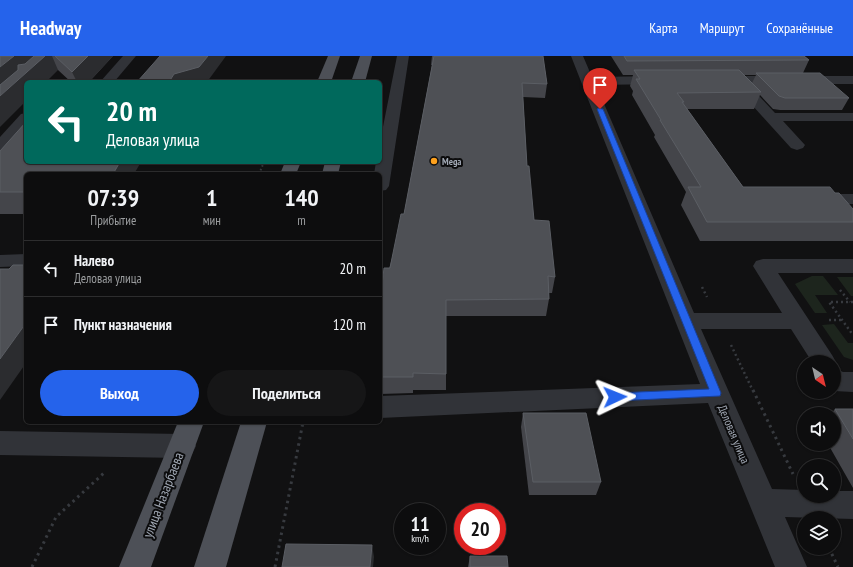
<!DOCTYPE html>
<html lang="ru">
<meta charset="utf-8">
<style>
body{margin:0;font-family:"PT Sans Narrow",sans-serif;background:#161617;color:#f1f3f6;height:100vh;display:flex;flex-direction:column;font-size:15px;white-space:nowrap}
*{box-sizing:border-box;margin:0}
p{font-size:13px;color:#9a9c9e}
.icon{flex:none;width:22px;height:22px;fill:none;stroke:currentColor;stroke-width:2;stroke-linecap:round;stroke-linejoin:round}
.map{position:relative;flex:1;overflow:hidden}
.details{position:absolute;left:24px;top:116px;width:358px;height:252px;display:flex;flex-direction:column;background:#0d0d0e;border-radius:6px;box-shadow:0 1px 3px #0004,0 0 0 1px #2d2d2e}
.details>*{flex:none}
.top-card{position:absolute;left:24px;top:24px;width:358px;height:84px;border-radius:6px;box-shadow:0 1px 3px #0004,0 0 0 1px #2d2d2e;background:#00695c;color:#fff;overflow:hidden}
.needle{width:26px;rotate:145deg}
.controls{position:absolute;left:797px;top:299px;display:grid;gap:8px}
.controls a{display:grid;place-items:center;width:44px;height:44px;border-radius:50%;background:#0d0d0e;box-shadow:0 1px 3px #0004,0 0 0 1px #2d2d2e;font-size:20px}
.speed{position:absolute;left:394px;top:447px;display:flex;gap:8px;font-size:20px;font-weight:700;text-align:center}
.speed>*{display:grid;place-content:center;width:52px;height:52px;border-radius:50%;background:#0d0d0e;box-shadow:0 1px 3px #0004,0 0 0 1px #2d2d2e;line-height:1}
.speed small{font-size:10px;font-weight:400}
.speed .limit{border:6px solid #d22;background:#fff;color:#111}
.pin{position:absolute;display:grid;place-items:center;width:34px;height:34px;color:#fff;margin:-41px -17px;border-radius:50% 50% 50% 0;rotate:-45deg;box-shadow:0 0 4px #0007}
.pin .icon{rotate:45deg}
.me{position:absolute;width:44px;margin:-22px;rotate:88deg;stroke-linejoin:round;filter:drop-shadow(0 0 3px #0008)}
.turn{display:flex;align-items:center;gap:14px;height:84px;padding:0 16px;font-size:18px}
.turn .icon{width:52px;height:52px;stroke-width:2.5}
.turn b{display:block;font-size:28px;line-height:34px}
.eta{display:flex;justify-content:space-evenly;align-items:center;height:68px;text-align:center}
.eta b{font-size:24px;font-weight:800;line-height:28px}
.action{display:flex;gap:8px;margin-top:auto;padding:8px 16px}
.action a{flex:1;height:46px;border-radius:24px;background:#2563eb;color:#fff;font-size:16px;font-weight:800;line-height:46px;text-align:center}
.action a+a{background:#161617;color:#f1f3f6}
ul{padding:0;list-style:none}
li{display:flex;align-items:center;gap:12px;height:56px;padding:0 16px;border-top:1px solid #2d2d2e}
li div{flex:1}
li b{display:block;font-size:15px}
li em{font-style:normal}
header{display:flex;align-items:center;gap:24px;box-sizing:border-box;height:56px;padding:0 20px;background:#2563eb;color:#fff}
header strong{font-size:19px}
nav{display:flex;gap:22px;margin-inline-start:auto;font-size:14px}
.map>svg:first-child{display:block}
.green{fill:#1d251d}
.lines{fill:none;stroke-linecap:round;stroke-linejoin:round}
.path-far2{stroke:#373a3f;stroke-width:2;stroke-dasharray:1.5 2.5;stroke-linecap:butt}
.path-far1{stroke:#373a3f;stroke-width:2.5;stroke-dasharray:2 3;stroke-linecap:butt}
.path{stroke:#373a3f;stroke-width:3;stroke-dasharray:2.5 4;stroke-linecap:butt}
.minor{fill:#313338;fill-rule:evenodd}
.major{fill:#4d5057;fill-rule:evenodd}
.wall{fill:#44454a;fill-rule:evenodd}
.shaded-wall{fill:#2b2c2f}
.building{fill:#4e5055;stroke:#5b5e64}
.route{fill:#2563eb;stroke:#184099}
.poi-dot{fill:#fea11d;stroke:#0c0c0d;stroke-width:1.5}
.labels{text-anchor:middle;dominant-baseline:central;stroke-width:4;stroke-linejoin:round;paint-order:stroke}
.far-poi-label{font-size:10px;font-weight:bold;fill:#a1a8b4;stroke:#0c0c0d;text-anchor:start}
.street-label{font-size:12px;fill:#a1a8b4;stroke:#0c0c0d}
.near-street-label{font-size:14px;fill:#a1a8b4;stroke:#0c0c0d}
</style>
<header>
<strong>Headway</strong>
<nav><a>Карта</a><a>Маршрут</a><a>Сохранённые</a></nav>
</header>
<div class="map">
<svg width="853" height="511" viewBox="0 0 853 511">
<rect width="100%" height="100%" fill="#111112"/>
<g class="green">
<path d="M812,220h11l15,19h-23l12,18h-12l-20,-29z"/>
<path d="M837,221h16v19h-2z"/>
<path d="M834,268l14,19h5v17l-9,-3 -22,-32z"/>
</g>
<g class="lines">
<path class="path-far2" d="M259,118l5,-12"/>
<g class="path-far1">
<path d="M702,231l5,10"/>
<path d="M840,234l10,12"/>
<path d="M853,246h-24l24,33"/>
<path d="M829,264h13"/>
<path d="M731,289l22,46"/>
</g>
<g class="path">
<path d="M753,334l40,84"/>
<path d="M829,492l9,19"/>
<path d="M32,511l24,-50 48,-44"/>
<path d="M275,511l28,-145"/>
</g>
<g class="minor">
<path d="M123,0h13l-22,26h-14z"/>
<path d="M397,0h12l-20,130 -3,4 -6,1v-17h-6l2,-12h4v-20z"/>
<path d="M571,0h12l9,21 70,-1 5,1 2,3 -2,3 -5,1 -66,1 98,228h88l-29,-47 3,-5 7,-2h90v14h-75l54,82 4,7 -2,4v-4h-22l-21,-33h-90l71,160 32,1v6h30v-5h19v28l-68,-2 22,50h-32l-67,-164 -328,15v-22l320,-12z"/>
<path d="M720,20h133v8h-105l27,29h78v8h-70l22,24 -2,3 -6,2 -6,-2 -58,-64 -18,-1 -2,-3 2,-3z"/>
<path d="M26,57v13l-20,23 -6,2v-14l21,-23z"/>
<path d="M815,138h38v10h-38l-6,-1 -3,-4 3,-4z"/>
<path d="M26,198v12l-26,1v-12z"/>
<path d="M834,312l9,4h10v20l-19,-1z"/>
<path d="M0,375l182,3 10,4 4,8 -4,8 -10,4 -182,-3z"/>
</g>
<g class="major">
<path d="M328,0h12l-9,26h-14z"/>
<path d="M360,0h12l-7,26h-14z"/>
<path d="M285,106h16l-5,12h-16z"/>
<path d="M325,106h16l-3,12h-16z"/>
<path d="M178,366h26l-53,145h-32z"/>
<path d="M241,366h26l-41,145h-32z"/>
</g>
</g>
<g class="wall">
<path d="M0,0h113l-24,26h-18l-13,-12z"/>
<path d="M432,0h111l4,28 -2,14 -22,-1 4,69 7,54 21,57 -3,16h-3v6l-3,17h-100v74h-33v3l-33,1v-92l24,-88 28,-149h-1z"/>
<path d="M611,0h193l5,4 -6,13 46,25 -7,12h-62l-7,-1 -13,-14 -6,14h-67l56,78 92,6 18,16v32h-153l-19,-36 5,-13 -32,-55 1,-2 -23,-40 1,-4 -3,-5 3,-11h-10zM744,19h12l-4,8z"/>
<path d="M0,95l26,23v40h-26z"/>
<path d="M835,353h18v79l-25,-44h6v-30h-3z"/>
<path d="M523,357l78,69 -5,13h-67l-8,-68z"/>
<path d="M470,500l38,11h-40z"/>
</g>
<g class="shaded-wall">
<path d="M14,0h30l-44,39v-28z"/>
<path d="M45,0h7l6,14 -12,12h-20v19l-26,26v-31z"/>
<path d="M88,0h25l-24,26h-12l-5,-10z"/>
<path d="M208,0h18l-19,26h-38l5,-8z"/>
<path d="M120,106h21l-7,12h-21z"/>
<path d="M26,267v40l-26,37v-41z"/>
<path d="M372,489l2,12 -1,10h-3z"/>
</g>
<g class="building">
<path d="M0,0h14l-14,11z"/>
<path d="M34,0h11l-45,40v-11l18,-15v-5l7,-1z"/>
<path d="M55,0h33l-16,16z"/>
<path d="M160,0h48l-9,11 -25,7 -5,8h-32z"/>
<path d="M434,0h109l4,28 -25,-1 5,83h2l5,54 15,1 6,56 -7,-1 1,23 -103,1v74l-33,-1v4h-33v-75l4,-34h6l11,-54h3z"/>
<path d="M624,0h180l5,4 -182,1z"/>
<path d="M634,14h105l22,22 -84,1 7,9h-2l61,85h87l5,6h4l14,16v13h-146l-19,-35h13l-41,-67h1l-25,-41h4z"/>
<path d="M756,17h64l29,25h-64l-6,-2z"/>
<path d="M26,66v40h94l-7,12h-87v18h-26v-41z"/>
<path d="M13,209h13v58l-26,36v-90h9z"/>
<path d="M835,353h18v30z"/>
<path d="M523,357h63l15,69h-68z"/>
<path d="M286,488l86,1 -2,22h-88z"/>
<path d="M470,500h37l1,11h-38z"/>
</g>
<path class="route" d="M598,52l5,1 118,284 -1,3 -105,5 -4,-1 -1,-3 1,-3 4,-1 94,-4 -112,-280z"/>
<circle class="poi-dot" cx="434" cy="105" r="4"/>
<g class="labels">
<g class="far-poi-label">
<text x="442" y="105">Mega</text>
</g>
<g class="street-label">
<text transform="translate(734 378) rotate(67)">Деловая улица</text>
</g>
<g class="near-street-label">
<text transform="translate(163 439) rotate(-69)">улица Назарбаева</text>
</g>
</g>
</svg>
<div class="controls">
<a><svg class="needle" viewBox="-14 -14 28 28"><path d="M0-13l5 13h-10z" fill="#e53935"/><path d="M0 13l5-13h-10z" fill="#9a9c9e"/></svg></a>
<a><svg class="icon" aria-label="sound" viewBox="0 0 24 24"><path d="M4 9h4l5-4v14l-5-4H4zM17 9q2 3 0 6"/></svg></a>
<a><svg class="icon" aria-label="search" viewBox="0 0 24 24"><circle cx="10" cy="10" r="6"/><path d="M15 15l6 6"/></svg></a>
<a><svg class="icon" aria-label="layers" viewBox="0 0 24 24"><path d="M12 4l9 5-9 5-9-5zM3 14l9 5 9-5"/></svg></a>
</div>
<div class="speed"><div>11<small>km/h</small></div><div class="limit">20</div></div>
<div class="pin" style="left:600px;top:53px;background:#d93025"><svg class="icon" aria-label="arrive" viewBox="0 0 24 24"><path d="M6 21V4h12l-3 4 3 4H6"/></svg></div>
<svg class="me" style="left:615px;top:341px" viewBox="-20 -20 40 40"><path d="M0-17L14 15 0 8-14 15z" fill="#2563eb" stroke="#fff" stroke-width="4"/></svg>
<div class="top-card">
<div class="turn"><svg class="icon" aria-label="left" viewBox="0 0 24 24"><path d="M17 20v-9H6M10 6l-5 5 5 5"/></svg><div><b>20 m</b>Деловая улица</div></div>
</div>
<section class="details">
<div class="eta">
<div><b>07:39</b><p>Прибытие</p></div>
<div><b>1</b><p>мин</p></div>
<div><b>140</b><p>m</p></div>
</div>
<ul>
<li><svg class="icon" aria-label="left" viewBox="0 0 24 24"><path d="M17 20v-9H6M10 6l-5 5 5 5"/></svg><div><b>Налево</b><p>Деловая улица</p></div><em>20 m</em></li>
<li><svg class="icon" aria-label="arrive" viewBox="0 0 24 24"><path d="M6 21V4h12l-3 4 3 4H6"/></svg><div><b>Пункт назначения</b></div><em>120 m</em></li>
</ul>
<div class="action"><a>Выход</a><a>Поделиться</a></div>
</section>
</div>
